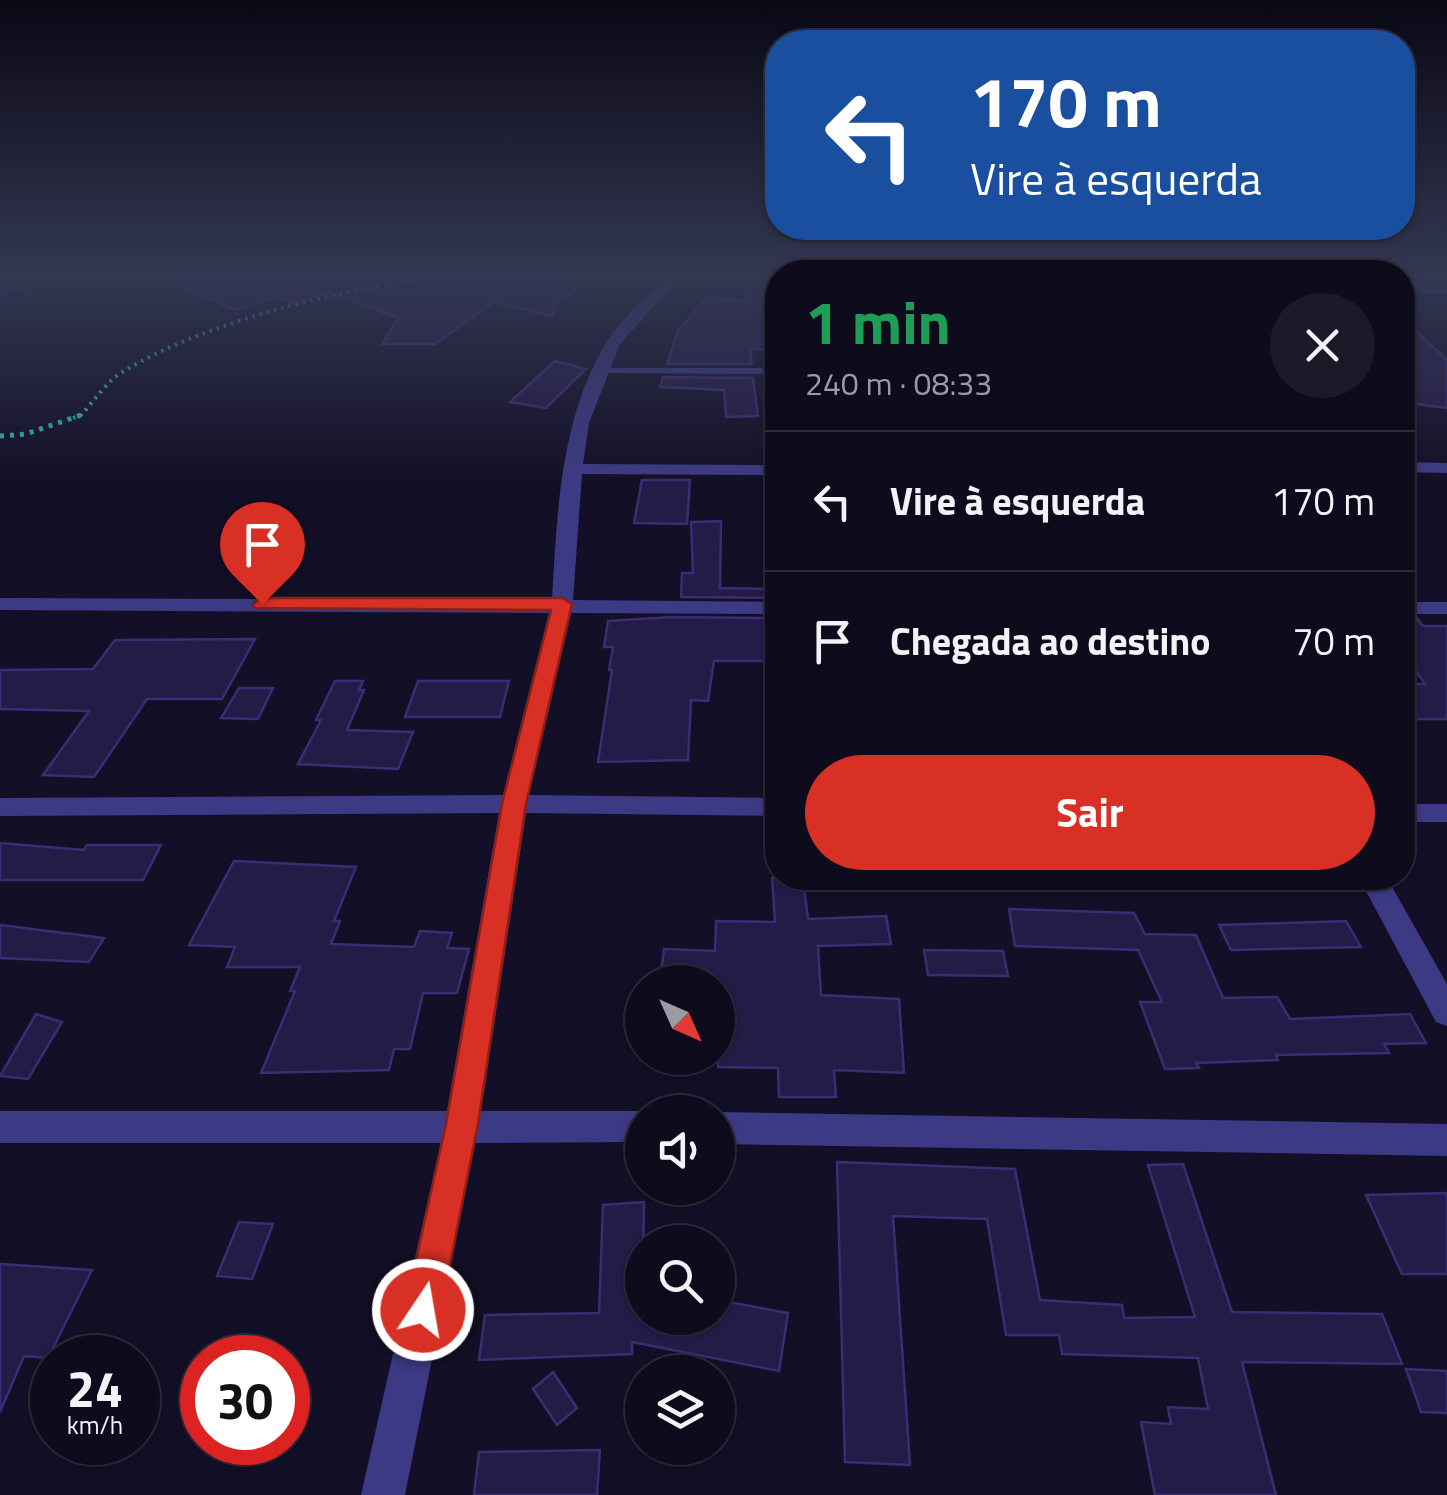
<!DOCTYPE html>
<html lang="pt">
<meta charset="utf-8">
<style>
body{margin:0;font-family:"Titillium Web",sans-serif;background:#1c1929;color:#f1f3f6;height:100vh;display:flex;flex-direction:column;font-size:38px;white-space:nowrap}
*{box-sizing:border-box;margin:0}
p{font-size:32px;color:#9b9ba3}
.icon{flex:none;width:55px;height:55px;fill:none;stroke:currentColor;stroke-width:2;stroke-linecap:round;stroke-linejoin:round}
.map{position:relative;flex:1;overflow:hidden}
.panel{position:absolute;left:765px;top:260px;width:650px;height:630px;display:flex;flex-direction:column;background:#0e0b1c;border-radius:40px;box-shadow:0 2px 8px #0004,0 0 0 2px #2e2b3b}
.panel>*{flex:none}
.hud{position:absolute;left:765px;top:30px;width:650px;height:210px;border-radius:40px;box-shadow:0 2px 8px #0004,0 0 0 2px #2e2b3b;background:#1a4fa0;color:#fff;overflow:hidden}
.needle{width:65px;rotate:135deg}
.fabs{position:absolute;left:625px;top:965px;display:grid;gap:20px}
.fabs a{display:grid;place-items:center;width:110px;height:110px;border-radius:50%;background:#0e0b1c;box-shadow:0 2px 8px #0004,0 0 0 2px #2e2b3b;font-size:50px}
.speed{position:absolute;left:30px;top:1335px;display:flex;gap:20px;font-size:50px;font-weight:700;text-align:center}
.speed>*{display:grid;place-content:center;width:130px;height:130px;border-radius:50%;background:#0e0b1c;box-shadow:0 2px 8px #0004,0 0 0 2px #2e2b3b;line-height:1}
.speed small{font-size:25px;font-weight:400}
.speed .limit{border:15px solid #d22;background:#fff;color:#111}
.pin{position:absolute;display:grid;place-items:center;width:85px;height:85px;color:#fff;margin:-102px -42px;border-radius:50% 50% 50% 0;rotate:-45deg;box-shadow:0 0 10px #0007}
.pin .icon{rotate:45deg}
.me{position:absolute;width:110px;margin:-55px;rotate:12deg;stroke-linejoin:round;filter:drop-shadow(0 0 8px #0008)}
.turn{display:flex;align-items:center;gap:35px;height:210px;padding:0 40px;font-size:45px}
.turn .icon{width:130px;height:130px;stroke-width:2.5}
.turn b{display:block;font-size:70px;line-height:85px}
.round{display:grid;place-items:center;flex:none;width:105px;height:105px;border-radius:52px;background:#1c1929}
.headline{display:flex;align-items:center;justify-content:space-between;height:170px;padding:0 40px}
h1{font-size:60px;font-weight:700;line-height:75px;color:#1e9e55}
.cta{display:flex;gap:20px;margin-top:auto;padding:20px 40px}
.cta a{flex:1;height:115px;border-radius:60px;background:#d93025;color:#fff;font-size:40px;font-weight:700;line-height:115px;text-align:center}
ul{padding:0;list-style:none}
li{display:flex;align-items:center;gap:30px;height:140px;padding:0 40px;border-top:2px solid #2e2b3b}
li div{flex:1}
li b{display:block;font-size:38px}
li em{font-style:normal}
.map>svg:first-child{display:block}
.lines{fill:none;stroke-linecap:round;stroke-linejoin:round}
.stream{stroke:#0c2248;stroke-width:6}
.building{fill:#241b47;stroke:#3b2d73;stroke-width:2.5}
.path-far1{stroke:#2fb8b0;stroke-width:4;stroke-dasharray:2.5 5;stroke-linecap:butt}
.path{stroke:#2fb8b0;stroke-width:5;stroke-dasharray:4 6;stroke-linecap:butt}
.service{fill:#3d3a85;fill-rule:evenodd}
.minor{fill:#3d3a85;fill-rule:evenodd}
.route{fill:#d93025;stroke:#8d1f18;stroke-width:2.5}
</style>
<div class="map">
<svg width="1447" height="1495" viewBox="0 0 1447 1495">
<rect width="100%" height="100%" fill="#130f26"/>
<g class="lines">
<path class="stream" d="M0,294l72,-20"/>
</g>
<g class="building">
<path d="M209,274l61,6 17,-6 28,10 29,-10h113l2,12 33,-10 21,8 27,-8 38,14 -23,12 -3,14 -58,-14 -59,42h-53l16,-26 -69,-26 -35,12 -16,-7 -44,13 -58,-26z"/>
<path d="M755,274h10l-1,76 -14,-2 2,16h-85l11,-33 28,-33 38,3z"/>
<path d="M1402,318l45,42v48l-39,-5 -6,-10z"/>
<path d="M555,361l31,8 -40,39 -36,-6z"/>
<path d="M663,377l90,1 5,38 -32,1 -2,-27 -64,-3z"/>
<path d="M642,480h48l-3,44 -53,-1z"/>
<path d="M721,521l-1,67 57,1v9l-96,-1 1,-24h11l-2,-51z"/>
<path d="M672,617l105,1 1,43h-64l-6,40 -17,-1 -3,60 -90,2 14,-92h-3l4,-23h-9l4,-26z"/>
<path d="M1402,618h15l6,8h24v93h-37l-8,-10v-25h23l-23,-33z"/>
<path d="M255,639l-33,60h-75l-53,78 -51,-2 46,-64 -89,-2v-39l93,-1 22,-29z"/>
<path d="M335,681h28l-4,9h5l-17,40 66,2 -15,37 -100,-5 23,-44h-5z"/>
<path d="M418,681h91l-9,36h-95z"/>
<path d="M239,688h34l-15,31 -37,-1z"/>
<path d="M0,843l84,7 3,-5h74l-18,35h-143z"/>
<path d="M234,861l122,6 -22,54h6l-9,23 83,3 6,-16 32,2 -5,15 22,1 -12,44h-34l-13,56h-16l-5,21 -128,3 34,-82h-5l10,-24h-73l8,-20 -46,-2z"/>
<path d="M772,878h31l5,41 78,-3 5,28 -73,2 3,49 78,4 5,74 -70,-3 2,27h-57l-1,-29 -60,-1v-85l-58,-1 4,-32 51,2 1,-30 59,1z"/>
<path d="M1009,909l125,4 11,21 51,1 27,63 54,-1 13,22 120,-5 16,29 -42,1 5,9 -113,2 2,5 -82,3 3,5 -34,1 -25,-67h22l-24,-52 -123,-4z"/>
<path d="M1346,921l15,26 -130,3 -12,-25z"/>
<path d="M0,925l104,13 -15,24 -89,-4z"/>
<path d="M924,950l79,1 5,25 -80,-1z"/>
<path d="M36,1014l26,8 -34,57 -28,-3z"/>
<path d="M837,1162l178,7 25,131 82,5 2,13 71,-1 -47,-152 35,-1 49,148 150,2 20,50 -160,-2 34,133h-121l-14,-73 30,2 -3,-17 40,2 -10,-51 -136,-4 -3,-19h-53l-19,-116 -94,-3 17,249 -65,-3z"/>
<path d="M1447,1193v81h-45l-36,-79z"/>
<path d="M644,1202l-2,116h76v-18l70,13 -9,58 -147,-29v12l-153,6 6,-45 114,-2 4,-108z"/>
<path d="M239,1222l34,2 -21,55 -35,-3z"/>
<path d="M0,1264l92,6 -44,88 -24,-2 -24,56z"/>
<path d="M1406,1369l41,2v42l-26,-1z"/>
<path d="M553,1372l24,36 -20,17 -24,-36z"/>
<path d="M600,1450l-3,45h-123l5,-43z"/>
</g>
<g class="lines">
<path class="path-far1" d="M73,418l8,-3c13,-14 27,-35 43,-44 90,-54 238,-87 342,-97"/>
<path class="path" d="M0,436l26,-2 55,-19"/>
<path class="service" d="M601,368h177v6l-174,-1 -3,-1z"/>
<g class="minor">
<path d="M669,274h14l-63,70 -31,79 -6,41 195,1v10l-196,-1 -9,126 205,2v12l-207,-1 -42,182 249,3v18l-252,-3 -45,298h161v31l-167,1 -70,352h-44l80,-352h-441v-32h447l52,-298 -499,3v-18l503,-3 46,-182 -549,-3v-12l552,2c5,-86 8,-181 54,-257 15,-25 43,-48 63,-69z"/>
<path d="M1402,285l45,1v8l-45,-1z"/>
<path d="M1402,462l45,1v10l-45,-1z"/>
<rect x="1402" y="602" width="45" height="12"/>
<rect x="1402" y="804" width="45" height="18"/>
<path d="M1359,878h28l60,106v42l-11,-4z"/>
<path d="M718,1112l729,12v32l-729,-12z"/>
</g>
</g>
<linearGradient id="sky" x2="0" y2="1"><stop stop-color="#0a0815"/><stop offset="0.57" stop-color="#333752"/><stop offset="1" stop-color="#333752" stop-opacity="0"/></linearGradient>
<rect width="1447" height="483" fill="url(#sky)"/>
<path class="route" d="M262,598h300l10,6 -46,200 -48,320 -37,186 -6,12 -12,5 -13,-5 -5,-12 41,-186 56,-320 49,-194 -296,-2 -2,-4z"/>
</svg>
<div class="fabs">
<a><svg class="needle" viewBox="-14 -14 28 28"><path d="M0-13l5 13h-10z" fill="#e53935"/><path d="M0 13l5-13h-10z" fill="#9b9ba3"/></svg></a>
<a><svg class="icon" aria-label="sound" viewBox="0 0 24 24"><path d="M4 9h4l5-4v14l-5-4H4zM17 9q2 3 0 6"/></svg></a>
<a><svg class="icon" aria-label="search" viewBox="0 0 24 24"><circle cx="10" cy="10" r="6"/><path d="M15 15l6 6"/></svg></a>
<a><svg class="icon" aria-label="layers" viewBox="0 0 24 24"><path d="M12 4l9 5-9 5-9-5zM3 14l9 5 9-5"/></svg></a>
</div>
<div class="speed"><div>24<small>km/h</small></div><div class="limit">30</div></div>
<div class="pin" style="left:262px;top:604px;background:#d93025"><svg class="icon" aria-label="arrive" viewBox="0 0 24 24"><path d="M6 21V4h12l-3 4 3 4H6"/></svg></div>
<svg class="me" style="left:423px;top:1310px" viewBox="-20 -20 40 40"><circle r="17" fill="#d93025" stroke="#fff" stroke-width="3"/><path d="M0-11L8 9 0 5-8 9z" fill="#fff"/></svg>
<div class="hud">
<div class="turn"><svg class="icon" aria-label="left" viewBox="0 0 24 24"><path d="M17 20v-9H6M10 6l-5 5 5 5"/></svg><div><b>170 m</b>Vire à esquerda</div></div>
</div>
<section class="panel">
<div class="headline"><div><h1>1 min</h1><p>240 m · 08:33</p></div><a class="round"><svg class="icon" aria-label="close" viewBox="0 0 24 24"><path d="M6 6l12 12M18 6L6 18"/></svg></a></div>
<ul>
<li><svg class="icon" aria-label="left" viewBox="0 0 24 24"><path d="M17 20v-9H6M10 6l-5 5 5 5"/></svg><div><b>Vire à esquerda</b></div><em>170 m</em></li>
<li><svg class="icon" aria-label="arrive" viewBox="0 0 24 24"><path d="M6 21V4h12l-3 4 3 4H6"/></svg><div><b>Chegada ao destino</b></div><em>70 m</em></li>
</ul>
<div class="cta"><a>Sair</a></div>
</section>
</div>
